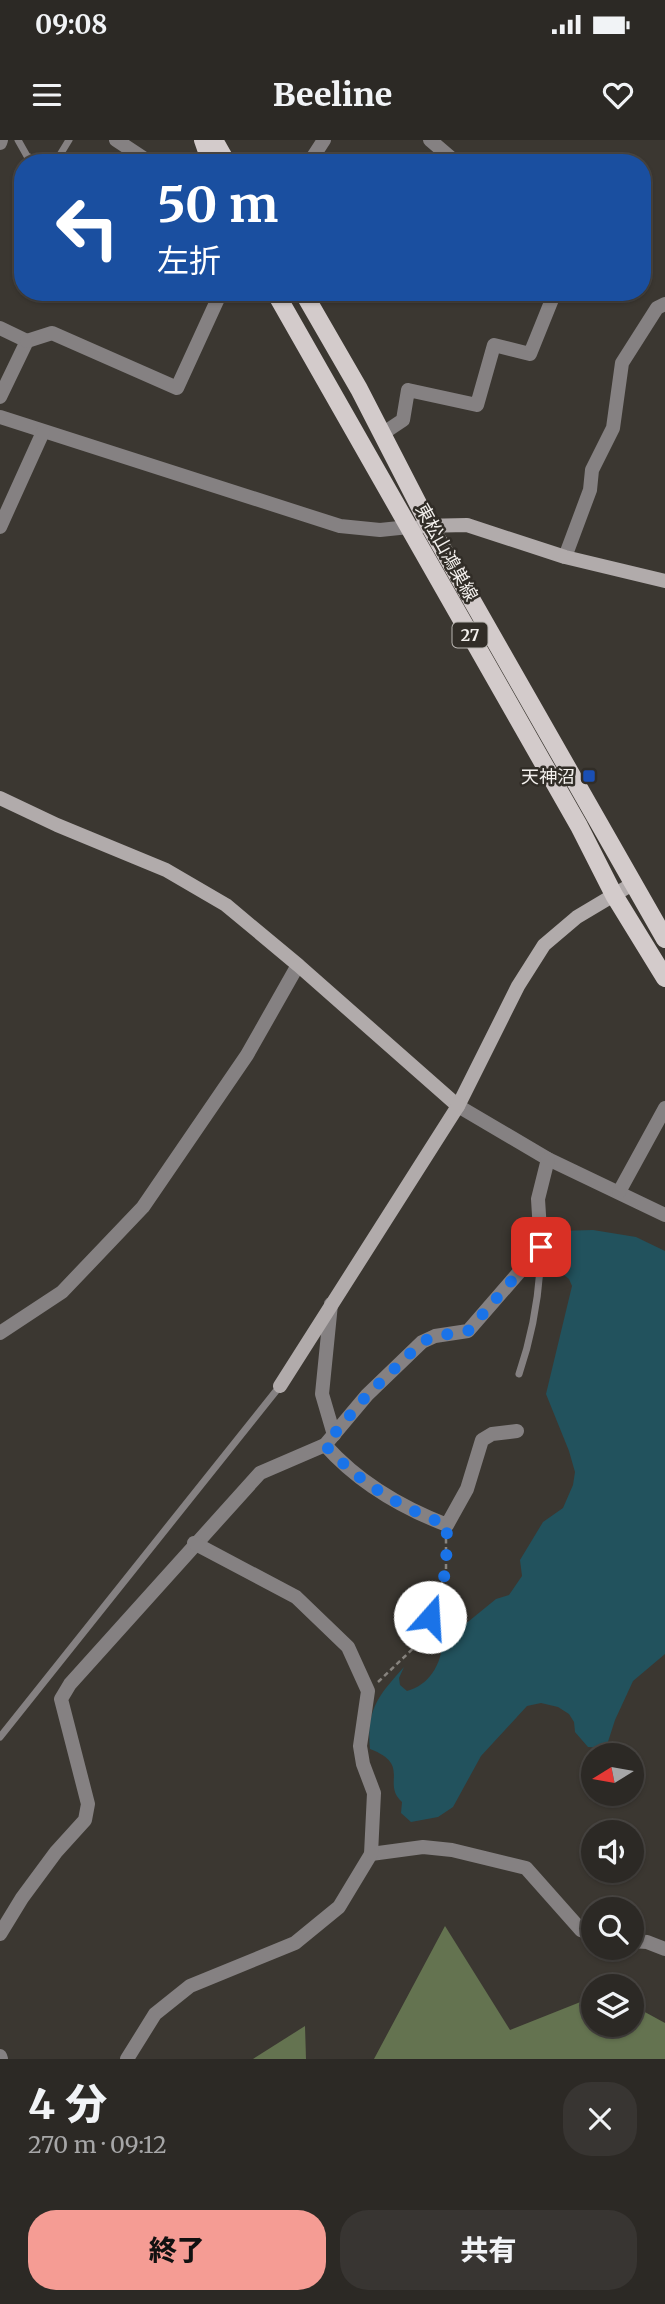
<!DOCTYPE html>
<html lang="ja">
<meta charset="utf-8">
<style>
body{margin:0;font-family:Merriweather,"Noto Sans JP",serif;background:#383532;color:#f1f3f6;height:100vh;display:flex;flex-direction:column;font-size:26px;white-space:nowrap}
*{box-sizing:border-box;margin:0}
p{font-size:23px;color:#a6a6a7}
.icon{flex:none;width:38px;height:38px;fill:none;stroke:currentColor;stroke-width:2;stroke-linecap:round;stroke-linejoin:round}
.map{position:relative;height:1919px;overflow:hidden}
.sheet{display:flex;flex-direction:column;background:#2c2925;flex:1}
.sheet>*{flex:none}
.hud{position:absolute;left:14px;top:14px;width:637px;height:147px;border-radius:28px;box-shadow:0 2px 5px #0004,0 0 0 2px #484542;background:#1a4fa0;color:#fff;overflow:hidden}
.needle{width:46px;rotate:259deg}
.controls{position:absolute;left:581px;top:1603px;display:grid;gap:14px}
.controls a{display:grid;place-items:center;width:63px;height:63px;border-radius:50%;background:#2c2925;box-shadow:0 2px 5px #0004,0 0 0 2px #484542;font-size:35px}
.pin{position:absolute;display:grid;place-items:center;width:60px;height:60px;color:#fff;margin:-30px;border-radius:14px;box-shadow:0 4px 10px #0006}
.me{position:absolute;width:77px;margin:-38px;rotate:19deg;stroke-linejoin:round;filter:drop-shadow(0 0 5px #0008)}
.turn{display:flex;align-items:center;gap:24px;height:147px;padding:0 28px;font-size:32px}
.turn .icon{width:91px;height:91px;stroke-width:2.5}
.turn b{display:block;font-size:49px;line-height:60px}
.round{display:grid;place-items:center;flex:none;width:74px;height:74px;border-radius:28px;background:#383532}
.overview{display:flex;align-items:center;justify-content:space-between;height:119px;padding:0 28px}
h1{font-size:42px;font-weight:800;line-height:52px}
.primary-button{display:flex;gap:14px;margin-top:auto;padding:14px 28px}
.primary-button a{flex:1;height:80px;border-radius:28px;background:#f59c94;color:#111;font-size:28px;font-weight:800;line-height:80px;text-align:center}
.primary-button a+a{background:#383532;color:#f1f3f6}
.status{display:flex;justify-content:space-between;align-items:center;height:49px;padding:0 35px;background:#2c2925;direction:ltr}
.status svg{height:19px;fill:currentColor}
header{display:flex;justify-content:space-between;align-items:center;height:91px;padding:0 28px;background:#2c2925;font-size:32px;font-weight:800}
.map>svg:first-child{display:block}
.forest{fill:#647350}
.water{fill:#22525d}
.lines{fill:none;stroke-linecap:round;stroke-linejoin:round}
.path{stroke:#87837e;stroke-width:2.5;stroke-dasharray:5 3.5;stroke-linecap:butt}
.lane{stroke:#858182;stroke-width:7}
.street{stroke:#858182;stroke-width:14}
.secondary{stroke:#b1abab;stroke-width:14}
.primary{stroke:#d3cbcb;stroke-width:18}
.route{stroke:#1a73e8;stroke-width:12;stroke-dasharray:0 21.6}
.transit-dot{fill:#1a4fb4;stroke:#312d27;stroke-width:2.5}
.labels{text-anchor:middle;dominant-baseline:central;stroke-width:5;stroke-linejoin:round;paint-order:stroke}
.shield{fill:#312d27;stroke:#b9b6b2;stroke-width:2}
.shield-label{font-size:16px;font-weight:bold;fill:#f3f0ed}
.street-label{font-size:18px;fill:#f3f0ed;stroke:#312d27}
.poi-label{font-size:18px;fill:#f3f0ed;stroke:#312d27;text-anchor:end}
</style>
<div class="status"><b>09:08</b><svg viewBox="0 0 49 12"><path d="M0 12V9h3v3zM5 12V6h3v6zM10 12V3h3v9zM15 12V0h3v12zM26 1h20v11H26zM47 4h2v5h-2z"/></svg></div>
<header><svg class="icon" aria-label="menu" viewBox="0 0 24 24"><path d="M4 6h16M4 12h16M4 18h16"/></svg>Beeline<svg class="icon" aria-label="heart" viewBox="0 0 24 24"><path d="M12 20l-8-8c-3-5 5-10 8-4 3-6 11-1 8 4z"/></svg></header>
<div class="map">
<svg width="665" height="1919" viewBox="0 0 665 1919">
<rect width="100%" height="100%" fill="#3b3731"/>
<g class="forest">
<path d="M445,1786l65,104 83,-33v28h39v-20l33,18v36h-291z"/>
<path d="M305,1886l1,33h-53z"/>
</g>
<path class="water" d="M593,1090l43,7 29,14v403l-32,27 -18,39 -9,28 -18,-1 -13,-15 -1,-10 -5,-8 -11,-7 -17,-4 -14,3 -46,50 -28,51 -15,10 -27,5 -10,-9 1,-11c-21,-19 10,-37 -32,-53 -4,-40 9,-54 34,-82l-5,11 1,7 7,6c21,-5 35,-27 35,-48l54,-44 13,-4 13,-19 -2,-16 23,-38 20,-14 10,-23 2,-13 -6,-21 -23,-57 26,-108 -3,-7 -5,-4 -6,-44z"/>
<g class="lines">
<path class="path" d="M378,1542l44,-42 24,-69v-34"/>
<g class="lane">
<path d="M18,0l9,16 14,7"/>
<path d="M55,23l14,-23"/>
<path d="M519,1234c14,-41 21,-82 22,-126"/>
<path d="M0,1597l280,-351"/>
</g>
<g class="street">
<path d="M116,0l35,23"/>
<path d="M430,0l27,23"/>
<path d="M0,3l1,-3"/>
<path d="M309,23l15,-23"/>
<path d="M0,188l27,13 -27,56"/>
<path d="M27,201l25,-8 125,55 44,-96"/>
<path d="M0,277l340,109 40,4 29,-3"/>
<path d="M382,294l21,-14 5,-30 69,15 17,-60 36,9 25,-62"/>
<path d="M0,387l43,-95"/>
<path d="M565,417l25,-67 2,-20 21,-42 9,-65 35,-55 8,-4"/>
<path d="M458,966l90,53 117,56"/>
<path d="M619,1052l46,-84"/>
<path d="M331,1164l-9,90 12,41"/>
<path d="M0,1193l62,-41 81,-85 104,-152 51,-90"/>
<path d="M325,1305c33,37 75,62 122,80l20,-36 15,-49 10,-6 25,-3"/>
<path d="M371,1714l52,-7 29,3 74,18 55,62 12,4"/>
<path d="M0,1794l22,-36 34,-46 29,-32 3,-16 -27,-105 9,-15 190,-211 65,-28 42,-50 55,-53 13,-6 33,-5 73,-84 -3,-48 10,-40"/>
<path d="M632,1801l15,1 18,7"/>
<path d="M0,1916l1,3"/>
<path d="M127,1919l28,-45 35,-28 105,-43 44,-36 32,-53 3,-61 -11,-29 -3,-18 8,-55 -20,-44 -52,-50 -102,-54"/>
</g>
<g class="secondary">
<path d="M421,386l46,-1 98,32 100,24"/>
<path d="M0,658l57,27 109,45 60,35 72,60 160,141"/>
<path d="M280,1246l178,-280 60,-120 26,-41 33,-28 57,-34"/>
</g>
<g class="primary">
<path d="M203,0l8,23"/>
<path d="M214,0l13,23"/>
<path d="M275,152l304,534 35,69 51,83"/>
<path d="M303,152l56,97 70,136 236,414"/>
</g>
</g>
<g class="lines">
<path class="route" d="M430,1477l16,-46 1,-46c-47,-18 -89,-43 -122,-80l42,-50 55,-53 13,-6 33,-5 73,-84"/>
</g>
<rect class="transit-dot" x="582" y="629" width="14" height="14" rx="3.5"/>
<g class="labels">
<rect class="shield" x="452.5" y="482.5" width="35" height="25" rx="5"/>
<g class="shield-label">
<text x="470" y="495">27</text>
</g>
<g class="street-label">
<text transform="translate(447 412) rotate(61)">東松山鴻巣線</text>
</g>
<g class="poi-label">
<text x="575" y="636">天神沼</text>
</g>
</g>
</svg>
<div class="controls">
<a><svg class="needle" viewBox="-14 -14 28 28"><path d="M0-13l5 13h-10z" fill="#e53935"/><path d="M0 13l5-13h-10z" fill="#a6a6a7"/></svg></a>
<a><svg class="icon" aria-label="sound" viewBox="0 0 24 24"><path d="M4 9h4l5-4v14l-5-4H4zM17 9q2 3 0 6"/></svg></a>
<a><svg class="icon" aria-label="search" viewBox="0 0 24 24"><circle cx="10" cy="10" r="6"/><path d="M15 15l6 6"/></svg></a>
<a><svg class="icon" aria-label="layers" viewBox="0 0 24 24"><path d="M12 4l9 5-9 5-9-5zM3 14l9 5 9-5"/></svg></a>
</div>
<div class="pin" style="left:541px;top:1107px;background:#d93025"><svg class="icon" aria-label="arrive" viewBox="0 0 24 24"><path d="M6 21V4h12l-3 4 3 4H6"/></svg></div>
<svg class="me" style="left:430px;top:1477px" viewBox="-20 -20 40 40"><circle r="19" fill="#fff"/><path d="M0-13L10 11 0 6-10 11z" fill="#1a73e8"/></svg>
<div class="hud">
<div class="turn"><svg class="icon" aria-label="left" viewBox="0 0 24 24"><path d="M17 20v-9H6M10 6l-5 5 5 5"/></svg><div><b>50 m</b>左折</div></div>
</div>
</div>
<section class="sheet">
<div class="overview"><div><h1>4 分</h1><p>270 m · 09:12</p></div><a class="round"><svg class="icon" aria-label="close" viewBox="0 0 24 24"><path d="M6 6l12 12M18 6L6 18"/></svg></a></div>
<div class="primary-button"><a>終了</a><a>共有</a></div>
</section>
